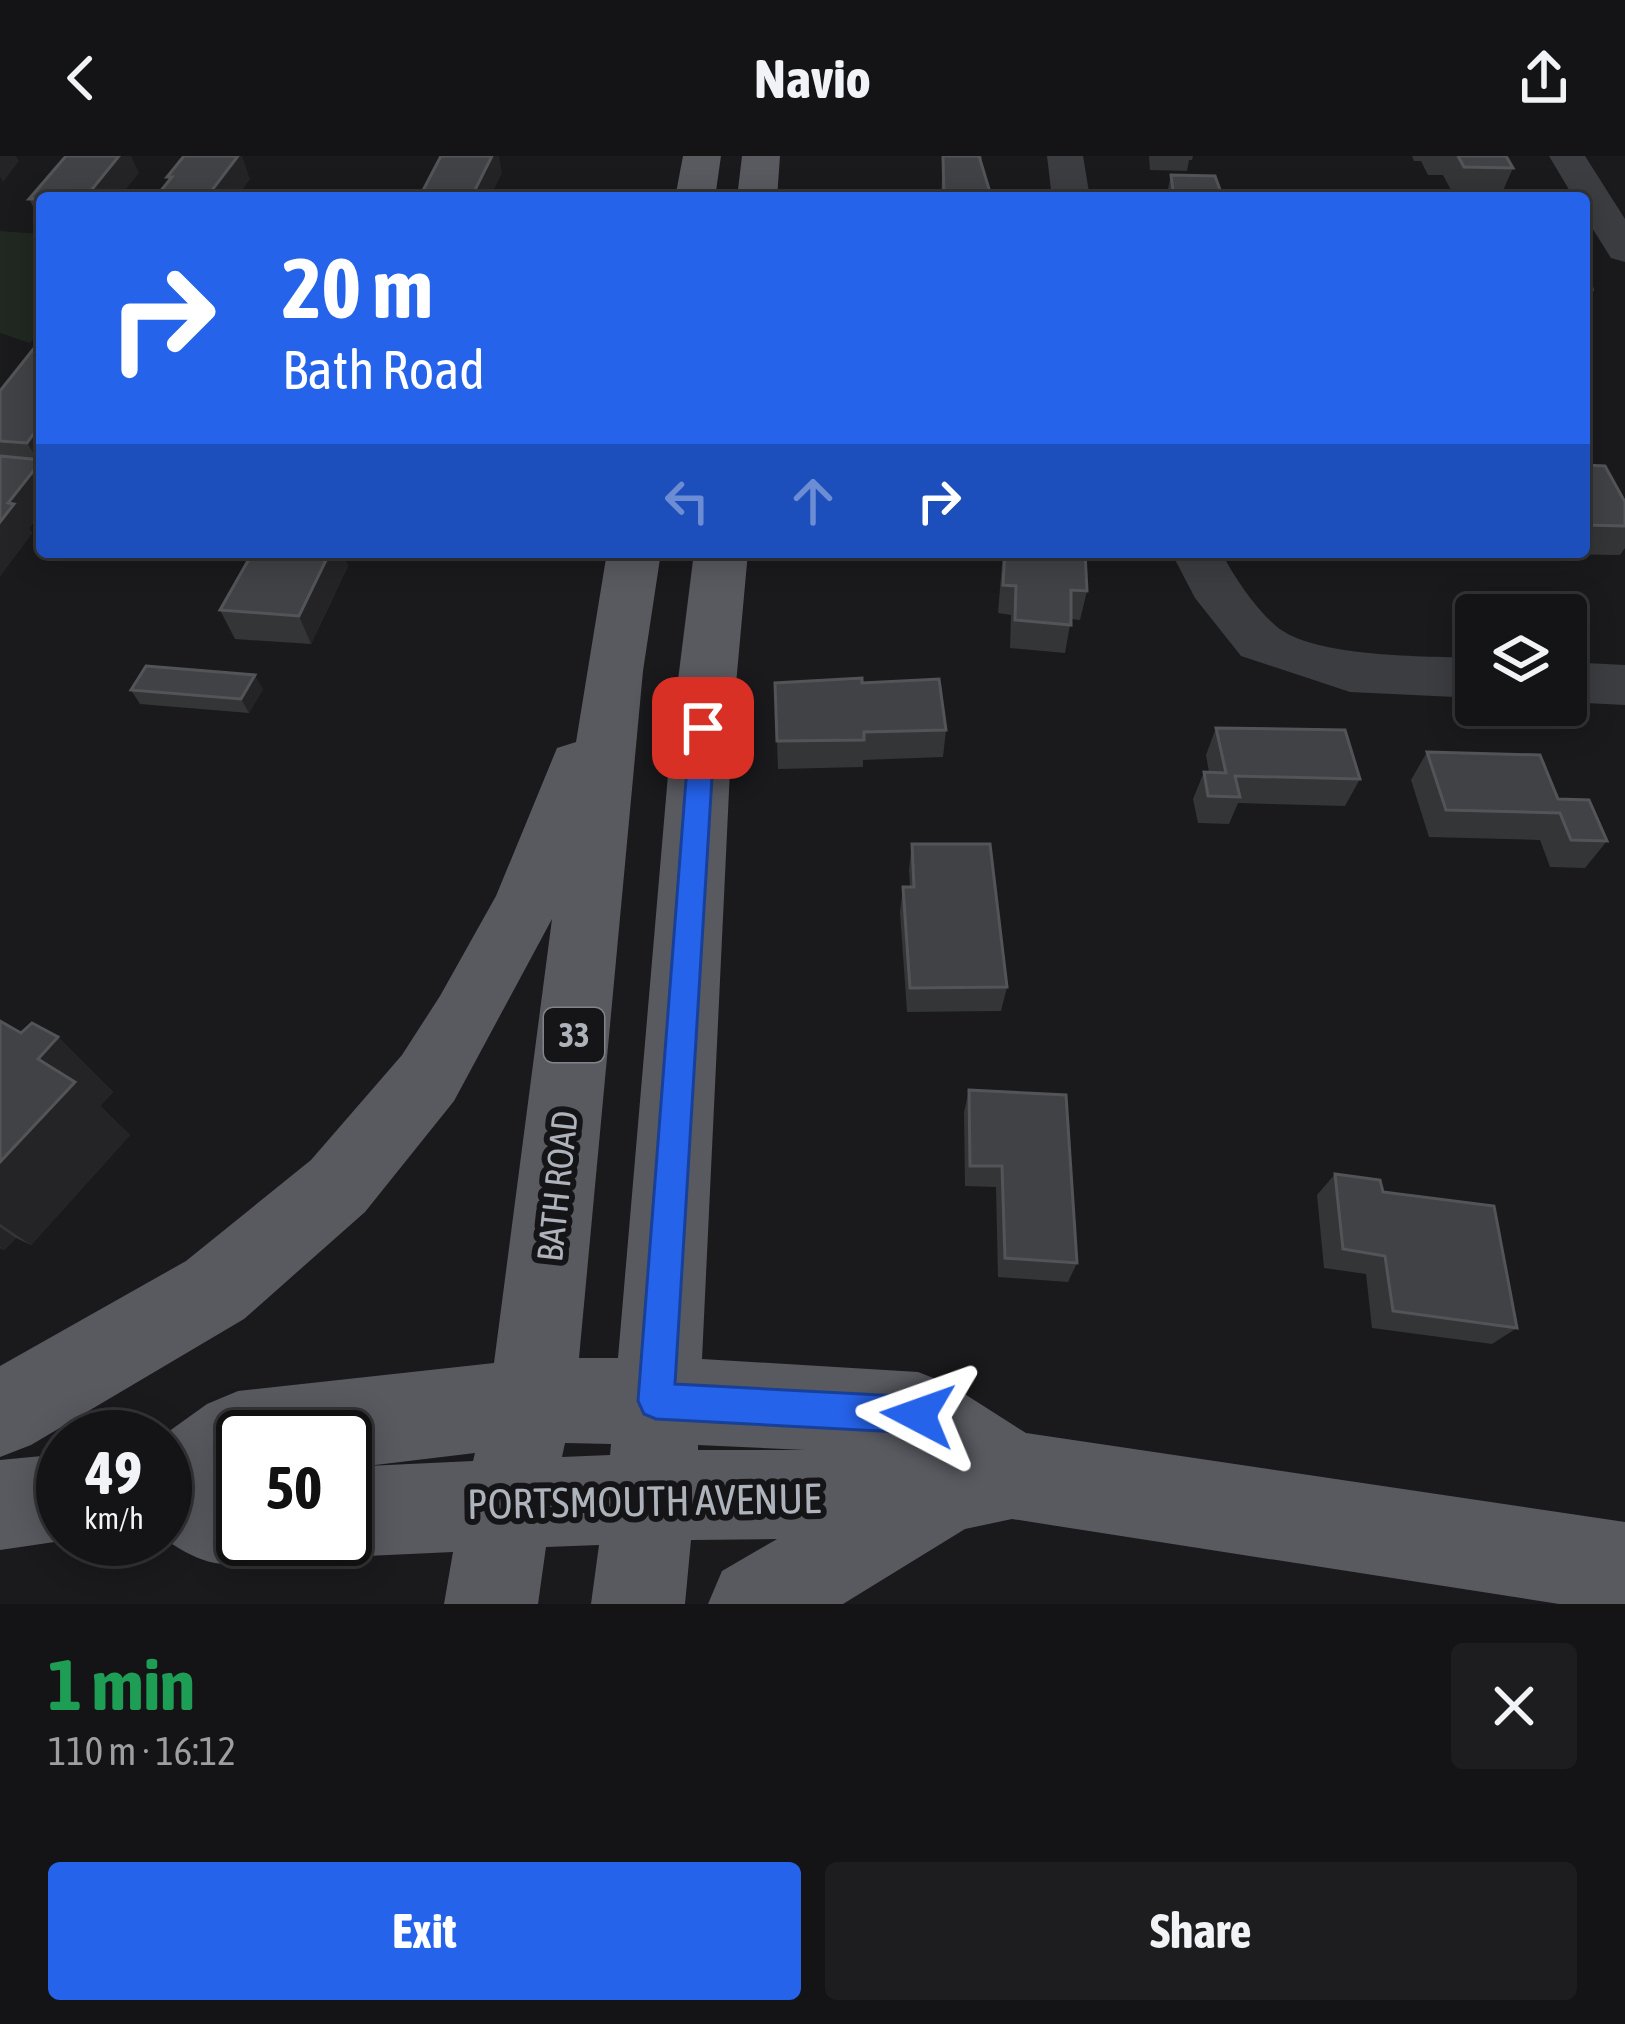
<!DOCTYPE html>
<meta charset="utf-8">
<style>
body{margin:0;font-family:"Asap Condensed",sans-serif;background:#1d1d1f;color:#f1f3f6;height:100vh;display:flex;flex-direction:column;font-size:45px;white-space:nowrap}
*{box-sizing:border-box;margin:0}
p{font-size:39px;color:#9d9ea1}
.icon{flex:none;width:66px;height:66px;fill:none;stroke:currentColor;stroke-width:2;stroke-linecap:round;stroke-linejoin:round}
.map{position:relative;height:1448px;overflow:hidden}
.details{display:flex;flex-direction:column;background:#141416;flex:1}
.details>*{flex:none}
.hud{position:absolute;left:36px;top:36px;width:1554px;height:366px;border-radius:12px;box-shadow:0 6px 30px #0003,0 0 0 3px #333335;background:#2563eb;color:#fff;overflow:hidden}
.controls{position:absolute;left:1455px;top:438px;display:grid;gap:24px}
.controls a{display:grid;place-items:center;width:132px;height:132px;border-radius:12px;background:#141416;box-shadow:0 6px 30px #0003,0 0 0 3px #333335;font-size:60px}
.speed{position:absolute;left:36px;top:1254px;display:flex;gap:24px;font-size:60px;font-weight:700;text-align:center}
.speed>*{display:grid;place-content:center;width:156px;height:156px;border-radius:50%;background:#141416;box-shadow:0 6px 30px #0003,0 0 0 3px #333335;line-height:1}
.speed small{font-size:30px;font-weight:400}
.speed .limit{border:6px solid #111;border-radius:18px;background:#fff;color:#111}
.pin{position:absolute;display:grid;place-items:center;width:102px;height:102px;color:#fff;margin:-51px;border-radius:24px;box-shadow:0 6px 18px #0006}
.me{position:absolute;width:132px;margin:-66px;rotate:274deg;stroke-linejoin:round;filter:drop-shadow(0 0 9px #0008)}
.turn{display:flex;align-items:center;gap:42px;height:252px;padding:0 48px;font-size:54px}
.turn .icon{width:156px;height:156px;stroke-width:2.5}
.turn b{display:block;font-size:84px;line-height:102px}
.lanes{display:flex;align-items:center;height:114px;padding:0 48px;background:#0003;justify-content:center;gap:60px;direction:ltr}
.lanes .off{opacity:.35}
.round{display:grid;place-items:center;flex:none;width:126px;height:126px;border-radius:12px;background:#1d1d1f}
.summary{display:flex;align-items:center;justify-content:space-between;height:204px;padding:0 48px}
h1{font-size:72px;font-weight:700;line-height:90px;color:#1e9e55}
.cta{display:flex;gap:24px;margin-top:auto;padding:24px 48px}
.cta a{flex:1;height:138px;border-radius:12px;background:#2563eb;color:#fff;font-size:48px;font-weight:700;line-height:138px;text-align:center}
.cta a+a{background:#1d1d1f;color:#f1f3f6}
header{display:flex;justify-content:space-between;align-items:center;height:156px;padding:0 48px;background:#141416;font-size:54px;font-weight:700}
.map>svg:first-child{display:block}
.green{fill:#202821}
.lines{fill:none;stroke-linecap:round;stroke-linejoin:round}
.minor{fill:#3c3d41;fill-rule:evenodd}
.major{fill:#585a60;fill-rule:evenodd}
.wall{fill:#333537}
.shaded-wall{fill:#242427}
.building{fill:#404245;stroke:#525458;stroke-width:3}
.route{fill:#2563eb;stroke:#184099;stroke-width:3}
.labels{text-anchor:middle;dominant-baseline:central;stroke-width:12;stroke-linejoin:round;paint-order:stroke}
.shield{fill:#151518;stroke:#80848a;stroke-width:3}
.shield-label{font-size:33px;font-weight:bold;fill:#aeb3bb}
.street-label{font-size:36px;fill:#aeb3bb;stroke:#151518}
.near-street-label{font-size:42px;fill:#aeb3bb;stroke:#151518}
</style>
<header><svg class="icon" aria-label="back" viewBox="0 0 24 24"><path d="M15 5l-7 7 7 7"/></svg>Navio<svg class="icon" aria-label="share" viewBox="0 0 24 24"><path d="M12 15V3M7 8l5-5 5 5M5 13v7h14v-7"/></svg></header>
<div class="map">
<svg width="1625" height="1448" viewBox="0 0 1625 1448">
<rect width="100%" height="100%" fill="#1a1a1d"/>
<path class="green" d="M0,75l42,3v94l-12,15 -30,-10z"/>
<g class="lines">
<g class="minor">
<path d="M1047,0h36l7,42h-38z"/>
<path d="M1549,0h36l40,63v43l-14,-4 -27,-43v-17h-10z"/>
<path d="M1171,396h50c14,26 33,55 55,74 37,32 151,30 200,32v40l-126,-6 -109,-36 -46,-58z"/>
<path d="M1566,506l59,3v40l-59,-3z"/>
</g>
<g class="major">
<path d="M683,0h38l-6,42h-40z"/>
<path d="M742,0h38l-3,42h-40z"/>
<path d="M607,396h54l-18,119 -64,687h39l54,-630 22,-176h54l-16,176 -30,631 216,13 31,12 77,49 599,89v82h-66l-547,-85 -47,10 -122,75h-135l14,-33 55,-32 -86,1 -6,64h-94l8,-59 -53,2 -8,57h-94l9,-52 -108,5 -32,-13 -2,-5h34v-102h-102v102h37l-5,12c-49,20 -66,17 -111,-12l1,-102h-4l46,-33 31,-13 256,-28 58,-444 -98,182 -89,111 -121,107 -213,126 -31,12v-91l186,-105 125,-101 91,-105 38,-59 56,-100 61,-148 19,-6zM565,1287l46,1 -1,11 -48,2zM698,1289l107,5h-107zM475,1297l-2,8 -106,5z"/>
<path d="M63,1298v85h12l-75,11v-90z"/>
</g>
</g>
<g class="wall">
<path d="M943,0h39l-1,7 8,26v9h-48z"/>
<path d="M1149,0h44l-1,4h-3l-2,11 -37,-1z"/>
<path d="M1412,0h94l7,12 -12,27 -48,-1 -10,-19h-15l-7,-14h-7z"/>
<path d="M139,17l-97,25v26l-13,-25z"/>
<path d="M1171,19l52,23h-57z"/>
<path d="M1584,111l8,22 -8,15z"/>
<path d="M42,186v170l-13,16 3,5 -32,43v-185z"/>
<path d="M1584,309l41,37v46l-5,7 -66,-1 -1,-2h31z"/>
<path d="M1003,396h82l2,39 -7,29 -9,-1 -6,34 -55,-5 1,-33 -13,-2z"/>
<path d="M348,410l-37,78 -76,-5 -15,-29z"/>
<path d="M775,527h87l84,47 -3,27 -80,3v7l-85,2z"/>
<path d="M263,533l-14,24 -109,-9 -9,-14z"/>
<path d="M1216,572l144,51 -15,27 -107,-3 -9,21 -31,-1 -5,-24 11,-27h5l-3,-17z"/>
<path d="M1427,596l131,47 49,42 -22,27 -35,-1 -10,-27 -111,-3 -18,-57z"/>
<path d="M912,688l95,143 -6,24 -94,1 -7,-100 3,-25h7l-1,-17z"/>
<path d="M0,865l21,12 37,4 55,55 -13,14 30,29 -99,110 -15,-7 -12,12 -4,-2z"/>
<path d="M969,934l108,173 -9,19 -70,-5 -2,-90 -31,-1 -1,-74z"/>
<path d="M1335,1018l48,18 134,136 -25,16 -120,-16 -6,-54 -42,-6 -7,-73z"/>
</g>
<g class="shaded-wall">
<path d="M0,0h16l3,5 -16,21 -3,-5z"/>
<path d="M119,0h12l8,17 -20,25h-34z"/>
<path d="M238,0h4l8,23 -13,19h-31z"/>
<path d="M492,0h7l3,17 -12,25h-19z"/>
<path d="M42,266v90l-13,16 3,5 -32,43v-54l8,-19 32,-39 -13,-21z"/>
<path d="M330,396h13l5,14 -37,78 -12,-28z"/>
<path d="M255,519l8,14 -14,24 -8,-14z"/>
<path d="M58,881l55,55 -13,14 30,29 -99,110 -31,-21v-62l38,-103z"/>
<path d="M0,1071l16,11 -12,12 -4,-3z"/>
</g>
<g class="building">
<path d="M66,0h53l-34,42 -56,1z"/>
<path d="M184,0h54l-32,42h-51l17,-21h-5z"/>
<path d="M441,0h51l-21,42 -51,-2z"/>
<path d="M943,0h36l10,33v6h-7v3h-38z"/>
<path d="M1458,0h48l7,12 -49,-1z"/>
<path d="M1171,19l44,1 8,22h-49z"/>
<path d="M1584,111l4,1 4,21 -8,-1z"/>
<path d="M39,186h3v80l-15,21 -27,-2v-50z"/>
<path d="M0,300l42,4 -34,43 6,1 -14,18z"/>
<path d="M1584,309l21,1 20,36v24l-41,-1z"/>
<path d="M253,396h77l-31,64 -79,-6z"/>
<path d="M1005,396h80l2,39 -16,-1v35l-56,-5 1,-34 -13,-1z"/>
<path d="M146,510l109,9 -14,24 -110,-9z"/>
<path d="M862,522v5l77,-4 7,51 -82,2v8l-87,1 -2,-58z"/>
<path d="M1216,572l129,2 15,49 -125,-3 5,21 -32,-1 -4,-24 22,1z"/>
<path d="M1427,596l113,3 18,44 31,1 18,41 -36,-1 -11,-27 -114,-3z"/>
<path d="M912,688h78l17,143 -97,1 -7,-101h11z"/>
<path d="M0,865l21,12 11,-10 26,14 -20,22 37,23 -75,80z"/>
<path d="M969,934l97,5 11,168 -72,-5 -3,-92h-32z"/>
<path d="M1335,1018l45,6 3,12 111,14 23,122 -124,-17 -8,-55 -42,-7z"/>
</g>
<path class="route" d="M703,563l12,9 -40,656 243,13 13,5 5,13 -5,13 -13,5 -262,-14 -12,-5 -6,-13 52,-673z"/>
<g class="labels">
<rect class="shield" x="544" y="852" width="60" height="54" rx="9"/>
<g class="shield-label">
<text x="574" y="879">33</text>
</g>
<g class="street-label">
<text transform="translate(557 1030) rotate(-84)">BATH ROAD</text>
</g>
<g class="near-street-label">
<text transform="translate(644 1345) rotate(-1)">PORTSMOUTH AVENUE</text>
</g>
</g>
</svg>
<div class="controls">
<a><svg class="icon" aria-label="layers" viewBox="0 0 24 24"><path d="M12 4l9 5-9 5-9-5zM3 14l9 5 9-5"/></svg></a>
</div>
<div class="speed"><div>49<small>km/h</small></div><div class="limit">50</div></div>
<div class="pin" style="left:703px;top:572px;background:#d93025"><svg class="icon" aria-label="arrive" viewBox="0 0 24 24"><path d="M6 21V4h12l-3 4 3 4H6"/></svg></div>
<svg class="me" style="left:918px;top:1259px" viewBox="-20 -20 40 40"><path d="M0-17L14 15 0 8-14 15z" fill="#2563eb" stroke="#fff" stroke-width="4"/></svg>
<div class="hud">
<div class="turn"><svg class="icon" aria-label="right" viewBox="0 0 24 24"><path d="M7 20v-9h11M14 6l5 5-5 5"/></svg><div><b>20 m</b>Bath Road</div></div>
<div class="lanes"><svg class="icon off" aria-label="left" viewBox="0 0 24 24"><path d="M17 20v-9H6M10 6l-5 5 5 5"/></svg><svg class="icon off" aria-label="ahead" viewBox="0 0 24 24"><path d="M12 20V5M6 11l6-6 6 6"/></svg><svg class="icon" aria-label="right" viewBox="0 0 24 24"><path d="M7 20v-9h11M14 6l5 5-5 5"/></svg></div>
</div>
</div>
<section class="details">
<div class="summary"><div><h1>1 min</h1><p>110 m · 16:12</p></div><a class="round"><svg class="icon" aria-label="close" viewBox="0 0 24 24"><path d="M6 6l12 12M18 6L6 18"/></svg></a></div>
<div class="cta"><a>Exit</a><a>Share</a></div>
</section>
